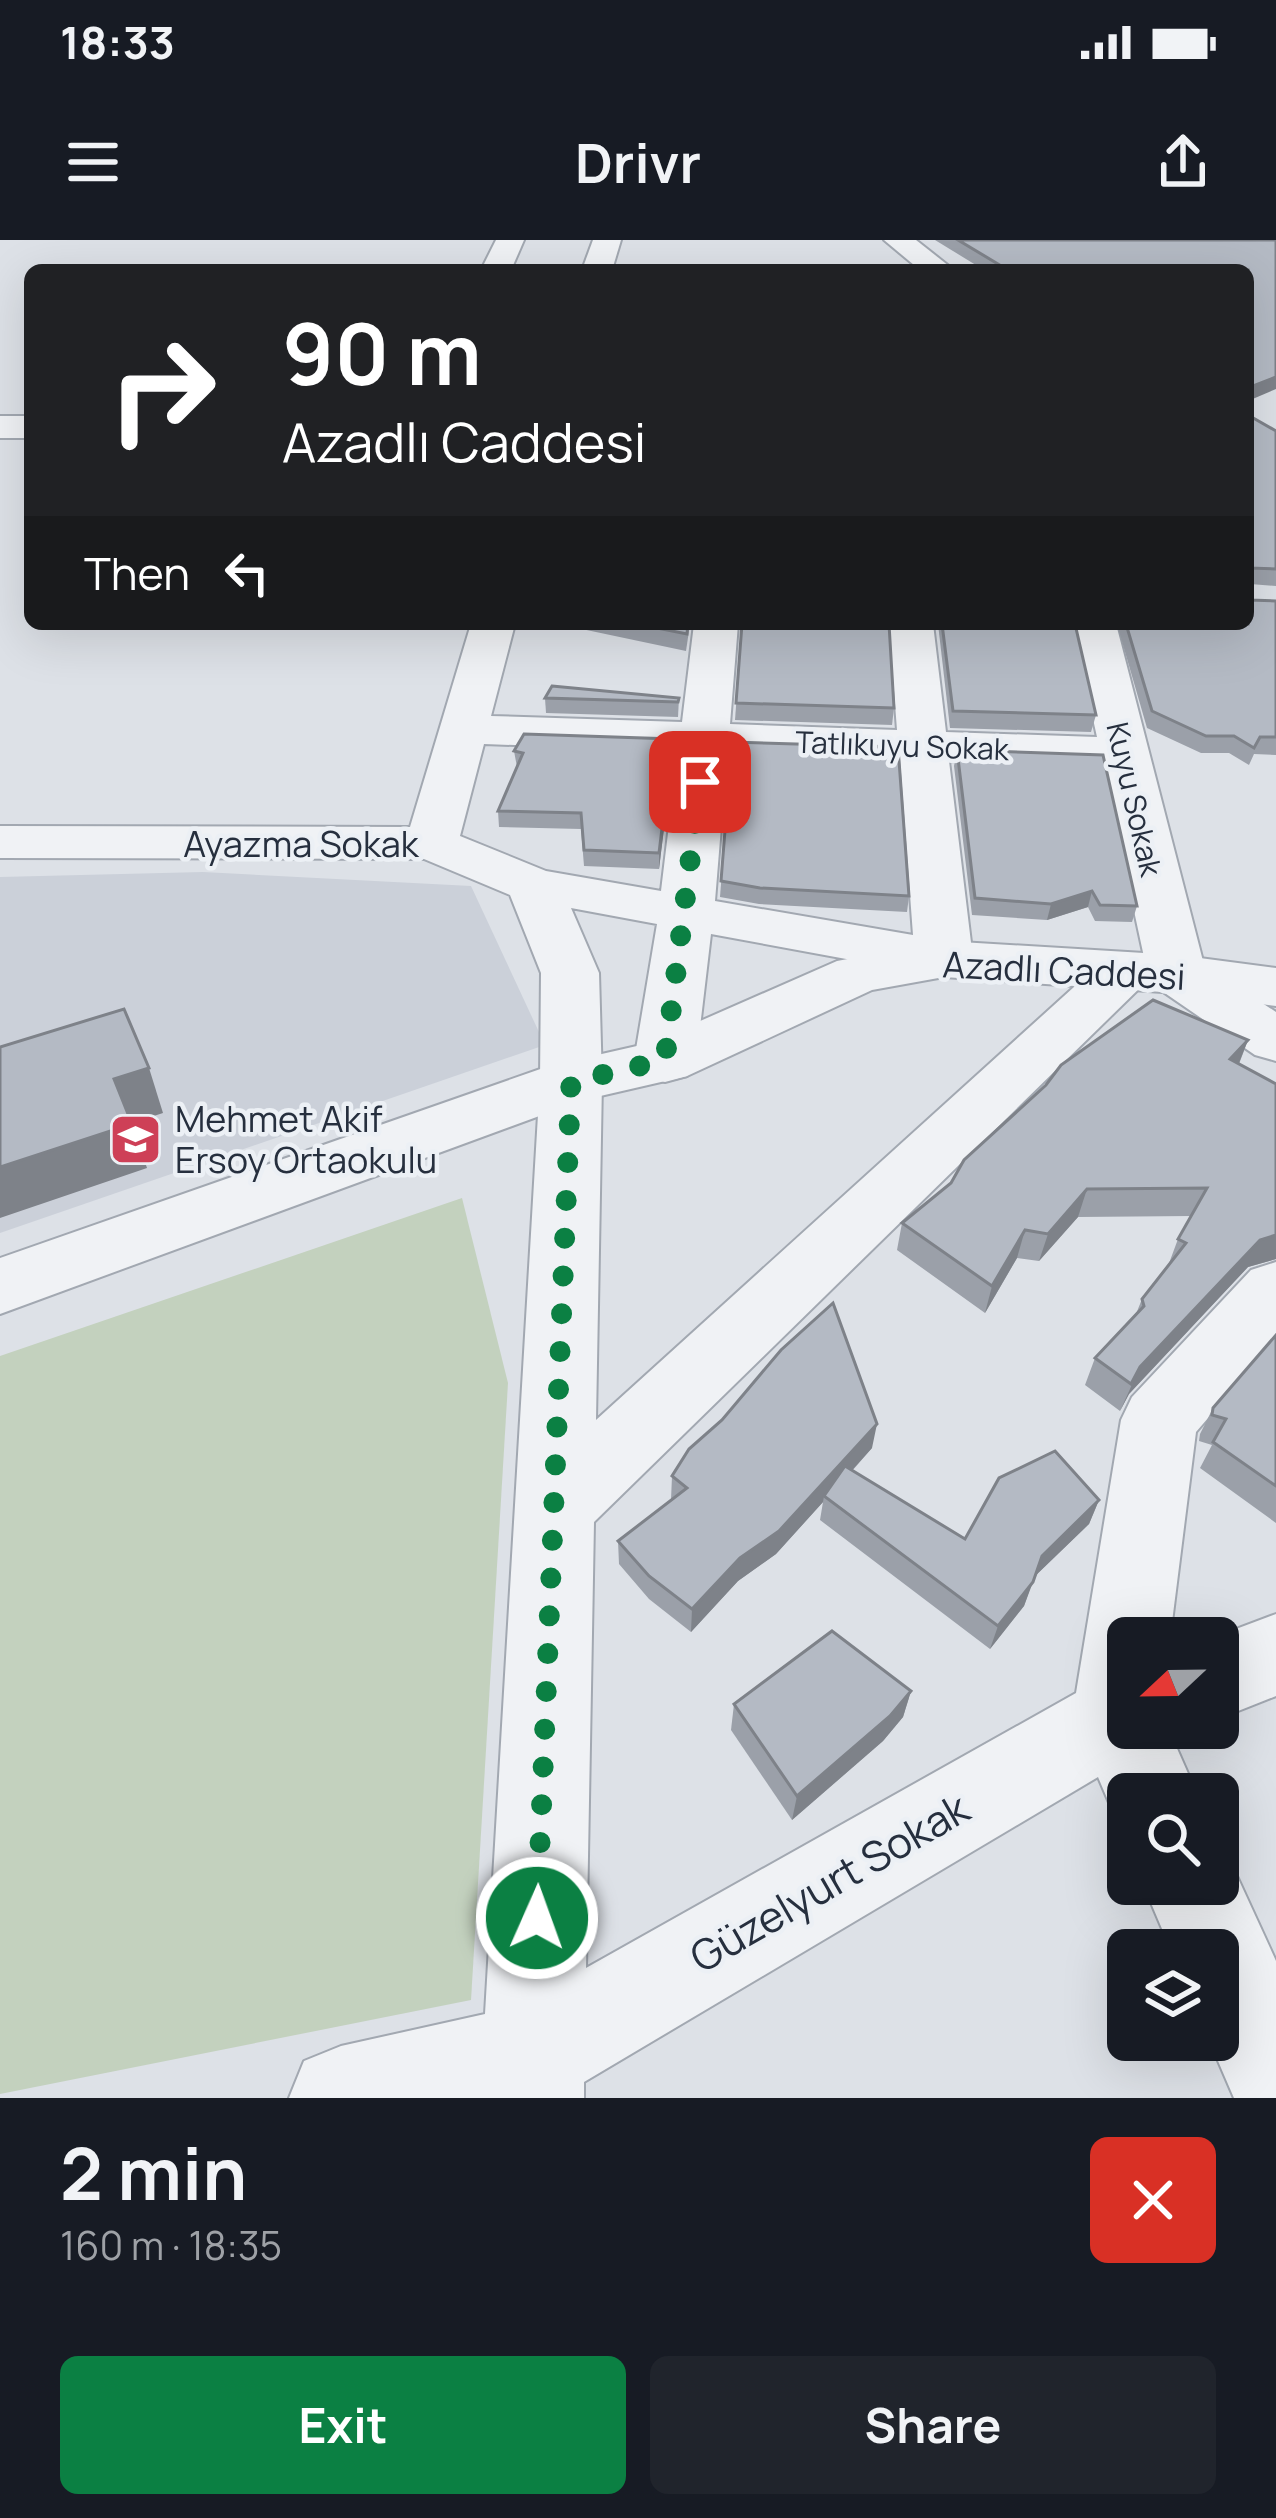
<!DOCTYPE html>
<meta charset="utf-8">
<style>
body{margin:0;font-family:Manrope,sans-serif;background:#20242c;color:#f1f3f6;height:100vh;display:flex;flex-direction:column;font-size:45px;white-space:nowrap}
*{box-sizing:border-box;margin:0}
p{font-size:39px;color:#9ea1a6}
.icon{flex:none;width:66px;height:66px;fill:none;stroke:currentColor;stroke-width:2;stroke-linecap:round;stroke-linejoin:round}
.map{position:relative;height:1858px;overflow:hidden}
.sheet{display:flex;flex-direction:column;background:#171b24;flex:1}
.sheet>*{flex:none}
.banner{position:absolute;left:24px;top:24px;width:1230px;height:366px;border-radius:18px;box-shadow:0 12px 48px #0002;background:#202124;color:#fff;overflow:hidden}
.needle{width:78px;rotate:248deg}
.controls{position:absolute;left:1107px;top:1377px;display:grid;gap:24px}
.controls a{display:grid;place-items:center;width:132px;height:132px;border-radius:18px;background:#171b24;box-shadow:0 12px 48px #0002;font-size:60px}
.pin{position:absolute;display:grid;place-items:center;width:102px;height:102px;color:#fff;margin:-51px;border-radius:24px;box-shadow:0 6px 18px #0006}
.me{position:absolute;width:132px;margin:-66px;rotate:2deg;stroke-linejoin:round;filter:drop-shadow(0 0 9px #0008)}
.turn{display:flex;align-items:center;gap:42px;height:252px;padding:0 60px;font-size:54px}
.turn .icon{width:156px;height:156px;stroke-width:2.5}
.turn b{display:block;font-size:84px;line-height:102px}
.then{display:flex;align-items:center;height:114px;padding:0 60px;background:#0003;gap:24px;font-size:45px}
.round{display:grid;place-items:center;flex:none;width:126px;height:126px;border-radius:18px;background:#20242c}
.overview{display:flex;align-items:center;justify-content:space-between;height:204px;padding:0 60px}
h1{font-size:72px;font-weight:700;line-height:90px}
.button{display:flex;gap:24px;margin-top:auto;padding:24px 60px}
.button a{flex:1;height:138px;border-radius:18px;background:#0b8043;color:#fff;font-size:48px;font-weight:700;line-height:138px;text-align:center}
.button a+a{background:#20242c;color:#f1f3f6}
.status{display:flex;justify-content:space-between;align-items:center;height:84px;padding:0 60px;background:#171b24;direction:ltr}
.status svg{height:33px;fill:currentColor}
header{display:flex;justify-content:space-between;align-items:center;height:156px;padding:0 60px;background:#171b24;font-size:54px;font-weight:700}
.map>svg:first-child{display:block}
.built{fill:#cbd0d9}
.green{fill:#c3d1be}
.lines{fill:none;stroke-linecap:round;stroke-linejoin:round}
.minor-casing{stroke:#a2a8b1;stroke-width:4}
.tertiary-casing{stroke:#a2a8b1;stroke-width:4}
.minor{fill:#f0f2f5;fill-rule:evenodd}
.tertiary{fill:#f0f2f5;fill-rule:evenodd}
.wall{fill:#9ba0a9}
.shaded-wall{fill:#7e8289}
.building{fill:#b4bac4;stroke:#7e8289;stroke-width:3}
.route{stroke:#0b8043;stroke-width:21;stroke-dasharray:0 37.8}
.labels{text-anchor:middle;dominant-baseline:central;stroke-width:9;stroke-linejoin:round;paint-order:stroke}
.far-street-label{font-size:30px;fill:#262f3e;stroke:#ecf0f5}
.street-label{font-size:36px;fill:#262f3e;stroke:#ecf0f5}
.poi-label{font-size:36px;fill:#262f3e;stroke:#ecf0f5;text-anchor:start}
.near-street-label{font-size:42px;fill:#262f3e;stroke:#ecf0f5}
</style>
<div class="status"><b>18:33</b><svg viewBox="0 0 49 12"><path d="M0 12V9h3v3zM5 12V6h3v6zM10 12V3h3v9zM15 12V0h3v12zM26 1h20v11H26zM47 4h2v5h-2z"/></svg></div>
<header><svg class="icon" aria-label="menu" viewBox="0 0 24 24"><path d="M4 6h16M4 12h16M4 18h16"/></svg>Drivr<svg class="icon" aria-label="share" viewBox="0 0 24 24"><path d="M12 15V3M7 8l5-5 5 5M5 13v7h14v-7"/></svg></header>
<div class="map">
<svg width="1276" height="1858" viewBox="0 0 1276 1858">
<rect width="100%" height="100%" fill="#dde1e7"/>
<path class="built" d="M203,632l268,14 74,159 -545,188v-356z"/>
<path class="green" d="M462,958l46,185 -37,617 -471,94v-738z"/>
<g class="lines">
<defs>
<g id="minor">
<path d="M496,0h28l-13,30h-30z"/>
<path d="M593,0h28l-9,30h-30z"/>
<path d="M884,0h32l38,30h-34z"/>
<rect x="0" y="176" width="30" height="22"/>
<path d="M471,384h44l-24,92 191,6 12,-98h44l-8,100 167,6 -8,-106h44l13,108 151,5 -25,-113h44l88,341 72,47v49l-21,-6 -99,-68 -6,-9 -556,544 -8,446 490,-275 45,-273 11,-23 119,-127 25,-8v77l-80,93 -26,206h-42v90h40l29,66h-69v36l-9,-4 -21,-49 -514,305v16h-295l15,-37 37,-15 144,-32 55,-933 1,-108 -31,-78 -86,-36 -424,-1v-32l410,1zM484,504l194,7 -17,140 -115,-20 -86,-35zM727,513l173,6 13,176 -198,-34zM949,521l154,6 41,190 -18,-5 -20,6 -510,462 6,-339 -3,-108 -28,-65 86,16 -23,137 9,15 22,6 22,-6 9,-15 15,-127 233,43 20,-5 9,-13z"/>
<path d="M1276,1374v82l-58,23v-81h-6z"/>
<path d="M1218,1608l7,2 51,111v137h-42l-25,-58h9v-90h-47l-28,-66h75z"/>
</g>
<path id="tertiary" d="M944,701l233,14 99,13v38l-99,-13 -233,-16 -72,13 -185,86 -104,24 -583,214v-56l549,-192 101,-23 187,-82z"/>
</defs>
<use href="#minor" class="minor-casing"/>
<use href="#tertiary" class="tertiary-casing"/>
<use href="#minor" class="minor"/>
<use href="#tertiary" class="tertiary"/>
</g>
<g class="wall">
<path d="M935,0h341l-28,30h-264z"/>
<path d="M1248,175l28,16v155l-26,-2v16l26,1v154l-22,-1 -5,11 -20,-12h-28l-54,-25 -30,-104h131z"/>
<path d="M558,384h132l-4,27z"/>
<path d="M742,384l152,84 -2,17 -157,-5z"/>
<path d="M938,384h137l21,91 -5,17 -141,-4z"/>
<path d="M545,458h134l-1,19 -132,-4z"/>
<path d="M732,502l177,154 -2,16 -148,-8 -39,-7z"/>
<path d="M957,510l180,156 -5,16 -37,-1 -7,-14 -41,13 -75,-5 -18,-149z"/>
<path d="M514,511l159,4 -14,114 -75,-3 -3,-37 -82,-2 -1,-16 19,-44z"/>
<path d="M1248,800l-9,24 37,20v175l-28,8 -119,127 -9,17 -35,-26 10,-27 41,-44 6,-15 26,-33 10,-27 13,-23 -113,1 -39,44 -22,-3 -32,55 -88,-63 5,-27z"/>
<path d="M1276,1095v188l-76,-55 12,-23 -13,-4 1,-7 13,-26z"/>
<path d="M872,1208l-20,23 113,68 134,-39 -10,24 -55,53 -10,29 -34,43 -170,-129 3,-18 -47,52 -38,27 -47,51 -42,-33 -30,-35 -1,-23 53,-41 1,-24z"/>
<path d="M911,1451l-8,26 -20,24 -91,79 -61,-90 3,-26z"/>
</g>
<g class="shaded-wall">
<path d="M1276,137v12l-28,12v-13z"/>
<path d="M673,499v16l-14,114v-16z"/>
<path d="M1092,651l-4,16 -41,13 4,-16z"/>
<path d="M1248,800l-11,28 -7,-9z"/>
<path d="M149,828l14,45 -34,11 -15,-45z"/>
<path d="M132,884l15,44 -147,50v-51z"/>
<path d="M1087,949l-9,28 -39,44 9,-27z"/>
<path d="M1025,990l-8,28 -32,55 7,-27z"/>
<path d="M1276,995v24l-28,8 -119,127 -9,17 20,-44 120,-127z"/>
<path d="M877,1184l-5,24 -45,50 -3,-2 -1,6 -47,52 -38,27 -47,51 1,-23 48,-51z"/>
<path d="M1099,1260l-10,24 -57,55 10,-23z"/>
<path d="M1033,1342l-9,24 -34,43 8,-23z"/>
<path d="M911,1451l-8,26 -20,24 -91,79 5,-24z"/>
</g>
<g class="building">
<path d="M958,0h318v137l-28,11v-118h-240z"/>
<path d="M1248,175l28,16v138l-26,-1v32l26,1v136h-16l-6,11 -20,-12h-28l-54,-25 -26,-87h122z"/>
<path d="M637,384h51l-1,10z"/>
<path d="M742,384h147l5,84 -158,-5z"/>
<path d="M942,384h133l21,91 -143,-4z"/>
<path d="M552,446l127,12 -1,4 -133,-4z"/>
<path d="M524,494l149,5 -14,114 -75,-3 -3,-37 -83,-2 25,-58 -9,-2z"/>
<path d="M732,502l166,5 11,149 -149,-8 -39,-7z"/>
<path d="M957,510l146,5 34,151 -37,-1 -8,-14 -41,13 -76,-6z"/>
<path d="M1153,760l95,40 -18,19 46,25v151l-16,5 -120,127 -9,17 -36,-26 49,-52 -2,-7 44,-56 -8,-4 29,-51 -120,1 -39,45 -23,-4 -33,56 -90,-63 49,-40 13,-23 82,-75 15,-20z"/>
<path d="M124,769l25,59 -35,11 18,45 -132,43v-120z"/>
<path d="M833,1063l44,121 -98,107 -39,27 -48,51 -43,-33 -31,-35 69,-53 -15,-12 17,-27 33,-29 59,-70z"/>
<path d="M1276,1095v151l-63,-44 13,-23 -14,-4 1,-7z"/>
<path d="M1055,1211l44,49 -57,56 -9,26 -35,44 -174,-130 21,-30 120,73 34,-61z"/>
<path d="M832,1391l79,60 -21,25 -93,80 -63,-92z"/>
</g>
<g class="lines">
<path class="route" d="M537,1678l34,-836 94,-22 35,-278"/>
</g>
<defs>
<symbol id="school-square" viewBox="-11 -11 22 22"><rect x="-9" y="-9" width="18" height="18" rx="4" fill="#ce4057" stroke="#ecf0f5"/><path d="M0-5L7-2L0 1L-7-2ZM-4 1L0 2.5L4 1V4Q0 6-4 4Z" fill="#fff"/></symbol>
</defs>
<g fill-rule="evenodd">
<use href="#school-square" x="106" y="870" width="59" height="59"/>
</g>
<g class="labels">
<g class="far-street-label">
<text transform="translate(902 505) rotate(2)">Tatlıkuyu Sokak</text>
<text transform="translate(1135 559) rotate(77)">Kuyu Sokak</text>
</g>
<g class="street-label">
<text x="301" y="603">Ayazma Sokak</text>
<text transform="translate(1064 730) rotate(3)">Azadlı Caddesi</text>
</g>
<g class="poi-label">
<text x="175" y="878">Mehmet Akif<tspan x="175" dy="41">Ersoy Ortaokulu</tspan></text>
</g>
<g class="near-street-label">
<text transform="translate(829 1642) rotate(-30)">Güzelyurt Sokak</text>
</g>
</g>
</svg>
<div class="controls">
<a><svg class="needle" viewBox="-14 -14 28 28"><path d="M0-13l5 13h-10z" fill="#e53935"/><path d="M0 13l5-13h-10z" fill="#9ea1a6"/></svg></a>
<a><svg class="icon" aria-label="search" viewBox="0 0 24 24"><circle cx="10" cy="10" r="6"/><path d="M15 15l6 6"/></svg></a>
<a><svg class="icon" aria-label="layers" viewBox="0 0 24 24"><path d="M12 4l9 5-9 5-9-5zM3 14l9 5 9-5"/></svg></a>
</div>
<div class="pin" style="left:700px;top:542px;background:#d93025"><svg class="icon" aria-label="arrive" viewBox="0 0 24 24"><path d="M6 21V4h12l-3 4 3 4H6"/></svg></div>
<svg class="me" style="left:537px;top:1678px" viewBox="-20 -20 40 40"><circle r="17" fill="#0b8043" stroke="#fff" stroke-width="3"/><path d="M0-11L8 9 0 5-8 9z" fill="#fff"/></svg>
<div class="banner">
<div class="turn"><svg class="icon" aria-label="right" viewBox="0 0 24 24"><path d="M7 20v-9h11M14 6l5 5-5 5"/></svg><div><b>90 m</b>Azadlı Caddesi</div></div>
<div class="then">Then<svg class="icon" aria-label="left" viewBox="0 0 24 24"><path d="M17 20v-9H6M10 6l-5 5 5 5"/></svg></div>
</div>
</div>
<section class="sheet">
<div class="overview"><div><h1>2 min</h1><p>160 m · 18:35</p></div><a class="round" style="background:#d93025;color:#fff"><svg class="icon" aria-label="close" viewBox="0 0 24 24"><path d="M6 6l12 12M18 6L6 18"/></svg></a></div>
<div class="button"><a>Exit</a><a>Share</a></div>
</section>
